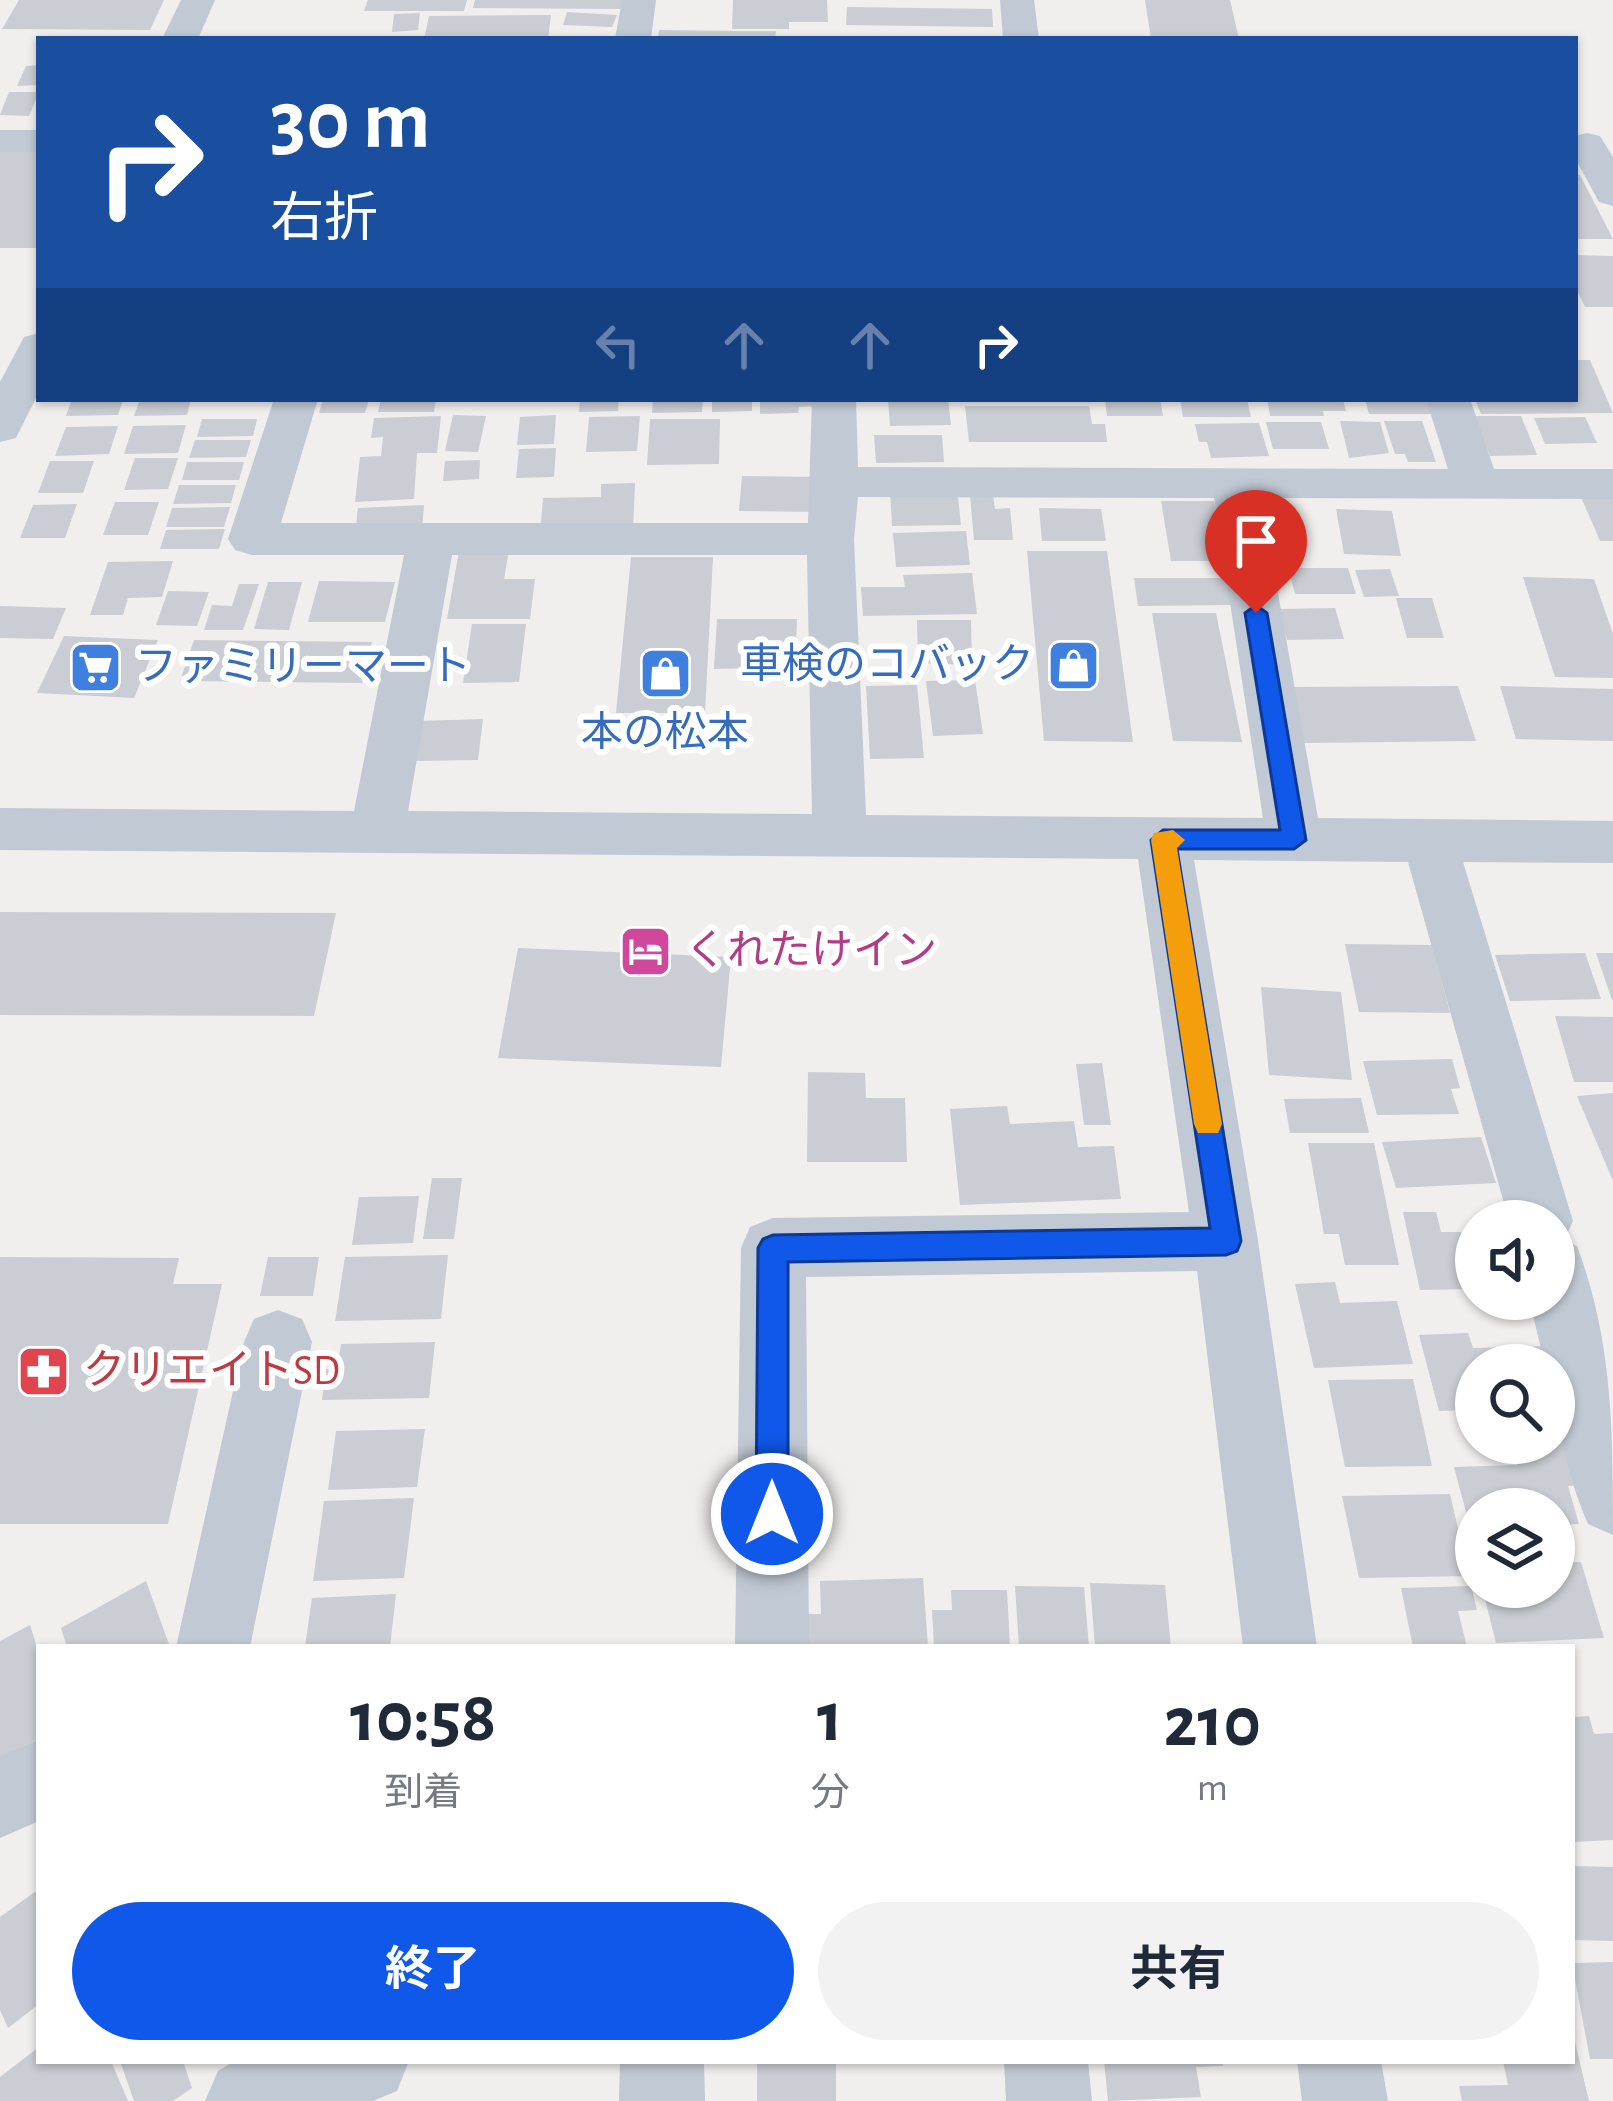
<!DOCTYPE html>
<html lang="ja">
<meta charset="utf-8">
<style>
body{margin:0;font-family:"Alegreya Sans","Noto Sans JP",sans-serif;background:#f2f2f3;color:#1f2937;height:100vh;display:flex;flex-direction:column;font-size:45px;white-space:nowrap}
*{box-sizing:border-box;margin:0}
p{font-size:39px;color:#747a83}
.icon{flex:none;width:66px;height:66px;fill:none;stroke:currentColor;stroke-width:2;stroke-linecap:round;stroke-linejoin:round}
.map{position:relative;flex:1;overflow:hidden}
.panel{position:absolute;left:36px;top:1644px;width:1539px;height:420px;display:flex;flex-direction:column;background:#fff;border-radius:0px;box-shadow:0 3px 9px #0004}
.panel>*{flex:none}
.banner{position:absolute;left:36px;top:36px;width:1542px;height:366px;border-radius:0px;box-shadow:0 3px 9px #0004;background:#1a4fa0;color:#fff;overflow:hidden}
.controls{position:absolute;left:1455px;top:1200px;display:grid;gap:24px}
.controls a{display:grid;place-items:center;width:120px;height:120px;border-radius:50%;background:#fff;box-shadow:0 3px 9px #0004;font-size:60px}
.pin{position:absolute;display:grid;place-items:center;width:102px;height:102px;color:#fff;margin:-123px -51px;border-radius:50% 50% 50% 0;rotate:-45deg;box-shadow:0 0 12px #0007}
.pin .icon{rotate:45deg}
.me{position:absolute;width:132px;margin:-66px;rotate:0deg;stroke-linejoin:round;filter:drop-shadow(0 0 9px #0008)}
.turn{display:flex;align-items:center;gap:42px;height:252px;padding:0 36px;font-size:54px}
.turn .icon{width:156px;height:156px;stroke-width:2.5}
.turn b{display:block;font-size:84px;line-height:102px}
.lanes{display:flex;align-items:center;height:114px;padding:0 36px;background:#0003;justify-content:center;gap:60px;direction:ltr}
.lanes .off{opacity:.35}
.eta{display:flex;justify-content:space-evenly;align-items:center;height:204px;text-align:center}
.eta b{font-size:72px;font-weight:700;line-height:84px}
.action{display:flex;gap:24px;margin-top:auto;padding:24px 36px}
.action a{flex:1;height:138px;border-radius:72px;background:#1058ea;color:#fff;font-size:48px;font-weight:700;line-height:138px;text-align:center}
.action a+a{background:#f2f2f3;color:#1f2937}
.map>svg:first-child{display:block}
.building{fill:#cacdd3}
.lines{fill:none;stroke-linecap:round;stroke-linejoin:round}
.minor{fill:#c1c9d4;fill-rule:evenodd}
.route{fill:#1058ea;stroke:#0a3998;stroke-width:3}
.slow{fill:#f59e0b}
.labels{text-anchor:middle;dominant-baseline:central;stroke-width:12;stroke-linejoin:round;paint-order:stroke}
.shop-label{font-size:42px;fill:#366cbe;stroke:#fff;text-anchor:end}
.hotel-label{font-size:42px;fill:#b23c85;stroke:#fff;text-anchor:start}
.health-label{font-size:42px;fill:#be3a42;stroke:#fff;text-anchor:start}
</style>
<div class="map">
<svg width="1613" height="2101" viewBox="0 0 1613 2101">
<rect width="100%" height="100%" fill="#f1eeee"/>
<g class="building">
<path d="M19,0h145l-14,30 -148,-1z"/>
<path d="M368,0h99l-3,11h-100z"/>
<path d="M475,0h149l-1,9 -150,-1z"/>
<path d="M733,0h94l1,22h-39v7h-57z"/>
<path d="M1145,0h85l9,39h-88z"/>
<path d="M847,7l145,2 1,18 -147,-2z"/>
<path d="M567,12l50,3 -5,12 -49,-2z"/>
<path d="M420,13l-2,17 -26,2 2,-18z"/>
<path d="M551,15l-3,24h-124l5,-23z"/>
<path d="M659,30l76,1h41l-1,8h-117z"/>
<path d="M39,65v20l-22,1 9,-20z"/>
<path d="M9,92h30l-10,24 -29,-1z"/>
<rect x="0" y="151" width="39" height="97"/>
<path d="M1575,175h5l33,64h-38z"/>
<path d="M1575,255l38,1v51h-28l-10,-21z"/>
<path d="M1575,360h15l23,53 -132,1 -6,-15h100z"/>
<path d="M72,399h51l-5,16 -52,1z"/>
<path d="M140,399h51l-4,16 -53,1z"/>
<path d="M323,399h46l-4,14h-46z"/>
<path d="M381,399h55l-2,13h-56z"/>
<path d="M580,399h39l-1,12 -39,1z"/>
<path d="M653,399h50l-1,13 -50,1z"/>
<path d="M712,399h40v12l-40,1z"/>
<path d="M760,399h56l1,7 -18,1 -1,6 -38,1z"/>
<path d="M948,399l3,26 -61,1 -2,-26z"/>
<path d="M1105,399h55l3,17h-56z"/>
<path d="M1180,399h67l4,18h-68z"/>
<path d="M1267,399h76l3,12h-23l1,5h-54z"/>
<path d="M1365,399h64l5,15h-65z"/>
<path d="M965,406h124l3,18h13l2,18h-138z"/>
<path d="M453,415l33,1 -8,36 -33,-1z"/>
<path d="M556,415l-2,29 -37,1 3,-28z"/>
<path d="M441,416l-4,37h-20l-3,46 -59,3 5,-45 21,-1 2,-19 -12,1 3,-20z"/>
<path d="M640,416l-3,35 -51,1 3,-35z"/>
<path d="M1474,416h47l16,39 -47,1z"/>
<path d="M1585,417l12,26 -52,1 -11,-26z"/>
<path d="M202,419h55l-4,17 -56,1z"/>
<path d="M650,419h70l-1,45 -72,1z"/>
<path d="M1340,421l40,1 9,31 -40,5z"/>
<path d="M1384,421h38l14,41h-28l-3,-8h-10z"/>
<path d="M1266,422h55l8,27h-56z"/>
<path d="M1259,423l10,33 -58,2 -4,-16h-8l-4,-18z"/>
<path d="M186,425l-8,28 -54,1 9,-28z"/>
<path d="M118,426l-9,28 -54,2 11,-29z"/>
<path d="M874,435h68l2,27 -68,1z"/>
<path d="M195,440h56l-5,17 -57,1z"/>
<path d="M556,448l-2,29 -38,1 3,-29z"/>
<path d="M135,458h43l-10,31 -44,1z"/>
<path d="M480,460l-1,19 -36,2 2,-20z"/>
<path d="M50,461h44l-11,32h-45z"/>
<path d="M187,462h57l-5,18h-57z"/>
<path d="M742,476l77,1 -1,35 -79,-1z"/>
<path d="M635,483l-2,48 -93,2 3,-35 58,-1v-13z"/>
<path d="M179,485h57l-5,18 -58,1z"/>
<path d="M957,487l4,38 -69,1 -2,-37z"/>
<path d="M970,495h23l2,14 15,-1 3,32h-39z"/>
<path d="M1581,497h32v44h-13z"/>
<path d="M1161,501h53l13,60h-56z"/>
<path d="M115,502h44l-11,33h-45z"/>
<path d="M77,504l-12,34h-45l13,-33z"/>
<path d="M424,505l-2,25 -67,3 3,-25z"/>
<path d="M230,507l-6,20h-58l6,-19z"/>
<path d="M1039,508l62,1 5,32h-64z"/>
<path d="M1336,509l56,2 9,45 -57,-2z"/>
<path d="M225,529l-6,20h-59l6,-19z"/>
<path d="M966,531l4,34 -74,2 -3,-34z"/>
<path d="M459,551h50l-5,28h31l-5,40h-83z"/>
<path d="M1027,551h80l26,191 -89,-1z"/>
<path d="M631,557h82l-8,156h-89z"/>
<path d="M173,561l-11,36 -34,1 -5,17h-33l18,-53z"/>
<path d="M1288,568h60l8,26h-61z"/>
<path d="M1390,569l9,27 -35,1 -9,-27z"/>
<path d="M972,573l5,41 -114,2 -2,-29h44l-2,-12z"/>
<path d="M1523,577l71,2 19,55v44l-58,-1z"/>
<path d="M1134,578h94l6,27 -96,1z"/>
<path d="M319,581l76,1 -10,40h-77z"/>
<path d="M268,582h34l-13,48 -35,-1z"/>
<path d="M239,584h20l-16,46h-39l8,-25 20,1z"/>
<path d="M168,591l41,1 -12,34 -41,-1z"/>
<path d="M1396,598h36l12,40h-37z"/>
<path d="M0,606l66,2 -13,31 -53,-1z"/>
<path d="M1335,608l9,31 -57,1 -9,-31z"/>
<path d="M1152,613h64l26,129 -69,-1z"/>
<path d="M717,619h80l-1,28 -43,-1v22l-39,1z"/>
<path d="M917,620h54l1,45 -54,-2z"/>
<path d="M472,624h54l-7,58 -56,1z"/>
<path d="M64,636l94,4 -24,58 -97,-5z"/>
<path d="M194,640l178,2 -10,41 -182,-2z"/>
<path d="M975,680l8,54 -50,2 -7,-55z"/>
<path d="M917,685l7,73 -54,1 -4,-73z"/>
<path d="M1458,686l18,55 -172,2 -14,-56z"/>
<path d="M1500,686l113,3v52l-97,-2z"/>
<path d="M483,719l-5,41 -65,1 6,-40z"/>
<path d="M0,912l336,1 -22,103 -314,-1z"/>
<path d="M1345,944l87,1 18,68 -91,-1z"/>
<path d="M518,948l213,9 -10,110 -223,-9z"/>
<path d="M1585,953l16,46 -91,2 -15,-46z"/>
<path d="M1596,953h17v47h-1z"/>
<path d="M1261,987l80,5 11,88 -83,-5z"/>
<path d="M1555,1016l58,1v65h-39z"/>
<path d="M1452,1059l8,29 -9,1 8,25 -82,1 -14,-54z"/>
<path d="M1102,1063l9,62h-27l-8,-61z"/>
<path d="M808,1072l57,1 1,25h39l2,64h-100z"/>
<path d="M1613,1093v88l-36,-85z"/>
<path d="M1361,1098l8,35h-79l-6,-34z"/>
<path d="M1007,1106l3,18 64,-3 4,26 36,-1 7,53 -161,6 -10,-96z"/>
<path d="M1481,1137l15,46 -100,5 -14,-46z"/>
<path d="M1308,1143h66l25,122h-54l-6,-31h-15z"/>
<path d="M432,1178h30l-8,61h-31z"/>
<path d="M419,1196l-6,47 -61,2 7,-48z"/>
<path d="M1403,1212h33l5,20h35v57l-56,1z"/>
<path d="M448,1255l-7,64 -106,2 10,-64z"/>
<path d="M0,1257l179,1 -6,26h49l-54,240h-168z"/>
<path d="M268,1257h51l-6,39h-53z"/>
<path d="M1335,1282l5,21 57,-2 16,63 -99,4 -19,-84z"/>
<path d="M1468,1333l5,15 69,-2 6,19h-72v45l-37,1 -20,-76z"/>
<path d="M435,1342l-6,56 -107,2 4,-31h11l4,-25z"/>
<path d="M1413,1379l19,87 -87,1 -17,-87z"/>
<path d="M425,1429l-8,58 -89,3 8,-59z"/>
<path d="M1554,1433h16l16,52 -18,1 11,38 -25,1v-16h-78v18h-6l-16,-60 63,-2 -6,-22h43z"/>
<path d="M1450,1494l19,82 -110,2 -17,-82z"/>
<path d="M414,1498l-10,80 -91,3 11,-80z"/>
<path d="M1581,1562l23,76 -108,5 -14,-56h72v-24z"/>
<path d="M923,1578l5,69h-121l-1,-33h15l-1,-33z"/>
<path d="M146,1581l24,66h-103l-6,-19z"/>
<path d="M1090,1583l75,2 6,62h-76z"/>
<path d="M1015,1586l69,1 5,60h-70z"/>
<path d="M1471,1586l6,24 -19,1 9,36h-54l-12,-59z"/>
<path d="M951,1590h56l3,57h-76l-2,-37h20z"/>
<path d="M396,1594l-6,53h-85l7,-49z"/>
<path d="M30,1625l9,29v84l-39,22v-119z"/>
<path d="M1589,1716l5,18 19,-1v107l-41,2v-125z"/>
<path d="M1572,1866l41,1v74l-41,-1z"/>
<path d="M39,1889v115l-31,24 -8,-18v-93z"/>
<path d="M1613,1962v97h-23l-18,-96z"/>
<path d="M1574,2038l15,63h-127l-3,-15 49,-1 -5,-24h69z"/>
<path d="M39,2047v14h72l17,40h-128v-24z"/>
<path d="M120,2061h63l9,27 -19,13h-39z"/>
<rect x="757" y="2061" width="79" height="40"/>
<path d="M1104,2061h118l1,5 -27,1 5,30 -93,4z"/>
</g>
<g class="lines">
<g class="minor">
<path d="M181,0h34l-17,39h-36z"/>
<path d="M622,0h34l-5,39h-36z"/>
<path d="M1000,0h34l5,39h-36z"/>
<rect x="0" y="130" width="39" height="22"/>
<path d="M1587,133l13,3 13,21v49l-14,-4 -24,-44v-22z"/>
<path d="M39,333v59l-23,46 -16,4v-60l24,-45z"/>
<path d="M274,399h44l-37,124h527l4,-124h44l2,68 590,2 -22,-70h44l24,70h119v30l-352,-1 57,320 295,3v42l-150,-1 110,359 -9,20 13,5c36,96 36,186 36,289l-25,-11c-21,-49 -34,-106 -34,-159h-9l-16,-66h25v-78h-45l-101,-359 -214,-2 64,381 59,406h-74l-46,-376 -391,6 3,370h-74l6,-399 9,-21 23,-9 416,-6 -51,-353 -1138,-9v-42l354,3 50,-256h-152l-17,-5 -7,-11zM858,497l356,1 49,320 -397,-3 -12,-276zM452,555h355l5,259 -404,-3z"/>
<path d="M278,1310l24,9 10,23 -62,305h-74l68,-305 10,-23z"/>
<path d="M39,1739v82l-39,17v-81z"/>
<path d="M235,2061h174l-12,30 -24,10h-168l13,-30z"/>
<path d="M620,2061h84l1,40h-86z"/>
<path d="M1004,2061h84l4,40h-86z"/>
<path d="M1297,2061h84l7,40h-86z"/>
</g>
</g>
<path class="route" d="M1256,605l11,8 39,227 -12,9h-117l64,392 -4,10 -11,4 -438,7v252l-4,12 -12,4 -11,-4 -5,-12 2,-266 5,-9 10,-4 437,-7 -59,-388 12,-10h117l-35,-217z"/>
<path class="slow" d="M1173,830l12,10 -8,8 45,276 -4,9h-20l-4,-9 -43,-284 3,-7z"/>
<defs>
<symbol id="shop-square" viewBox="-11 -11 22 22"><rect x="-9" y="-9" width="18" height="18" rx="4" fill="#3f7fe0" stroke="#fff"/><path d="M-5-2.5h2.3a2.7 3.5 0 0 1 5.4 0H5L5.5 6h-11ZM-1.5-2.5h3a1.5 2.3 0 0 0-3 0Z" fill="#fff"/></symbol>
<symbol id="supermarket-square" viewBox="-11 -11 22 22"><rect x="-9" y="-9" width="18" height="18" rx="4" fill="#3f7fe0" stroke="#fff"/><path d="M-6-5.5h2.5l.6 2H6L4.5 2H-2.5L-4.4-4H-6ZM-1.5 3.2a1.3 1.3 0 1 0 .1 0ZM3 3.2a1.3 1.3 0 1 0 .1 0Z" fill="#fff"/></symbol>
<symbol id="hotel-square" viewBox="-11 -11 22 22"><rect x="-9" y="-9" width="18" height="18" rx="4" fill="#d1479c" stroke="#fff"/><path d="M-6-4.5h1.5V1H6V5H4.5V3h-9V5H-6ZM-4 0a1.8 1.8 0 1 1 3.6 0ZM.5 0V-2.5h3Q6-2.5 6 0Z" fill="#fff"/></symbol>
<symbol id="pharmacy-square" viewBox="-11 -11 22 22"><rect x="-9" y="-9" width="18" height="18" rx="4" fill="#e0444e" stroke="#fff"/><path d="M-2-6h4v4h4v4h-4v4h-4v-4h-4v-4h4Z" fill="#fff"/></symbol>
</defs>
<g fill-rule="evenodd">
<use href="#shop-square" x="1044" y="636" width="59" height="59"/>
<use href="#supermarket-square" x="66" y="638" width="59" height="59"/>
<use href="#shop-square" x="636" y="644" width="59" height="59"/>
<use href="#hotel-square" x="616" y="922" width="59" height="59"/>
<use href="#pharmacy-square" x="14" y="1342" width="59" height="59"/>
</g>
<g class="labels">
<g class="shop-label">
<text x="1034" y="665">車検のコバック</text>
<text x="135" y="667" text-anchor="start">ファミリーマート</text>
<text x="665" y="733" text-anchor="middle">本の松本</text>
</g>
<g class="hotel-label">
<text x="685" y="951">くれたけイン</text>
</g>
<g class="health-label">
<text x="83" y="1371">クリエイトSD</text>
</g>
</g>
</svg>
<div class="controls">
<a><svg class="icon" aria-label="sound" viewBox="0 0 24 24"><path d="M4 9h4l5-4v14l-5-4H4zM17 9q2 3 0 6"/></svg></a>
<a><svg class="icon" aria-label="search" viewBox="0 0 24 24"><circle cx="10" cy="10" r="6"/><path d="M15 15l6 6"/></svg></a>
<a><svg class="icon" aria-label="layers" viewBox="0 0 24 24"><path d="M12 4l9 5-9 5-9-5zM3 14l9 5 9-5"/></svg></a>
</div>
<div class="pin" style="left:1256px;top:613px;background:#d93025"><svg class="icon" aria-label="arrive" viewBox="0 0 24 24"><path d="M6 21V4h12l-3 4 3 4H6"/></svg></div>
<svg class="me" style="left:772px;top:1514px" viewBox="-20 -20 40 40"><circle r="17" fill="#1058ea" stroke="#fff" stroke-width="3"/><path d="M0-11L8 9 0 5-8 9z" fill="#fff"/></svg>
<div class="banner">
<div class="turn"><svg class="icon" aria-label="right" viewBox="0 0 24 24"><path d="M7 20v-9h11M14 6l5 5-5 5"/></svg><div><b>30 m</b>右折</div></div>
<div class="lanes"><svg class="icon off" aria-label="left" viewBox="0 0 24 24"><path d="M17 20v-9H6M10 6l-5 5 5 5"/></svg><svg class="icon off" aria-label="ahead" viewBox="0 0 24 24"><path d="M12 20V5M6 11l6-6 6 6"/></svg><svg class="icon off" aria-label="ahead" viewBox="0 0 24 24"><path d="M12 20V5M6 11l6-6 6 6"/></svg><svg class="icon" aria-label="right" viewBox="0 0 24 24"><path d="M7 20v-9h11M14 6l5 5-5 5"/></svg></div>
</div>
<section class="panel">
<div class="eta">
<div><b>10:58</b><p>到着</p></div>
<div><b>1</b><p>分</p></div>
<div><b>210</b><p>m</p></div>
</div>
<div class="action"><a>終了</a><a>共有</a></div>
</section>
</div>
